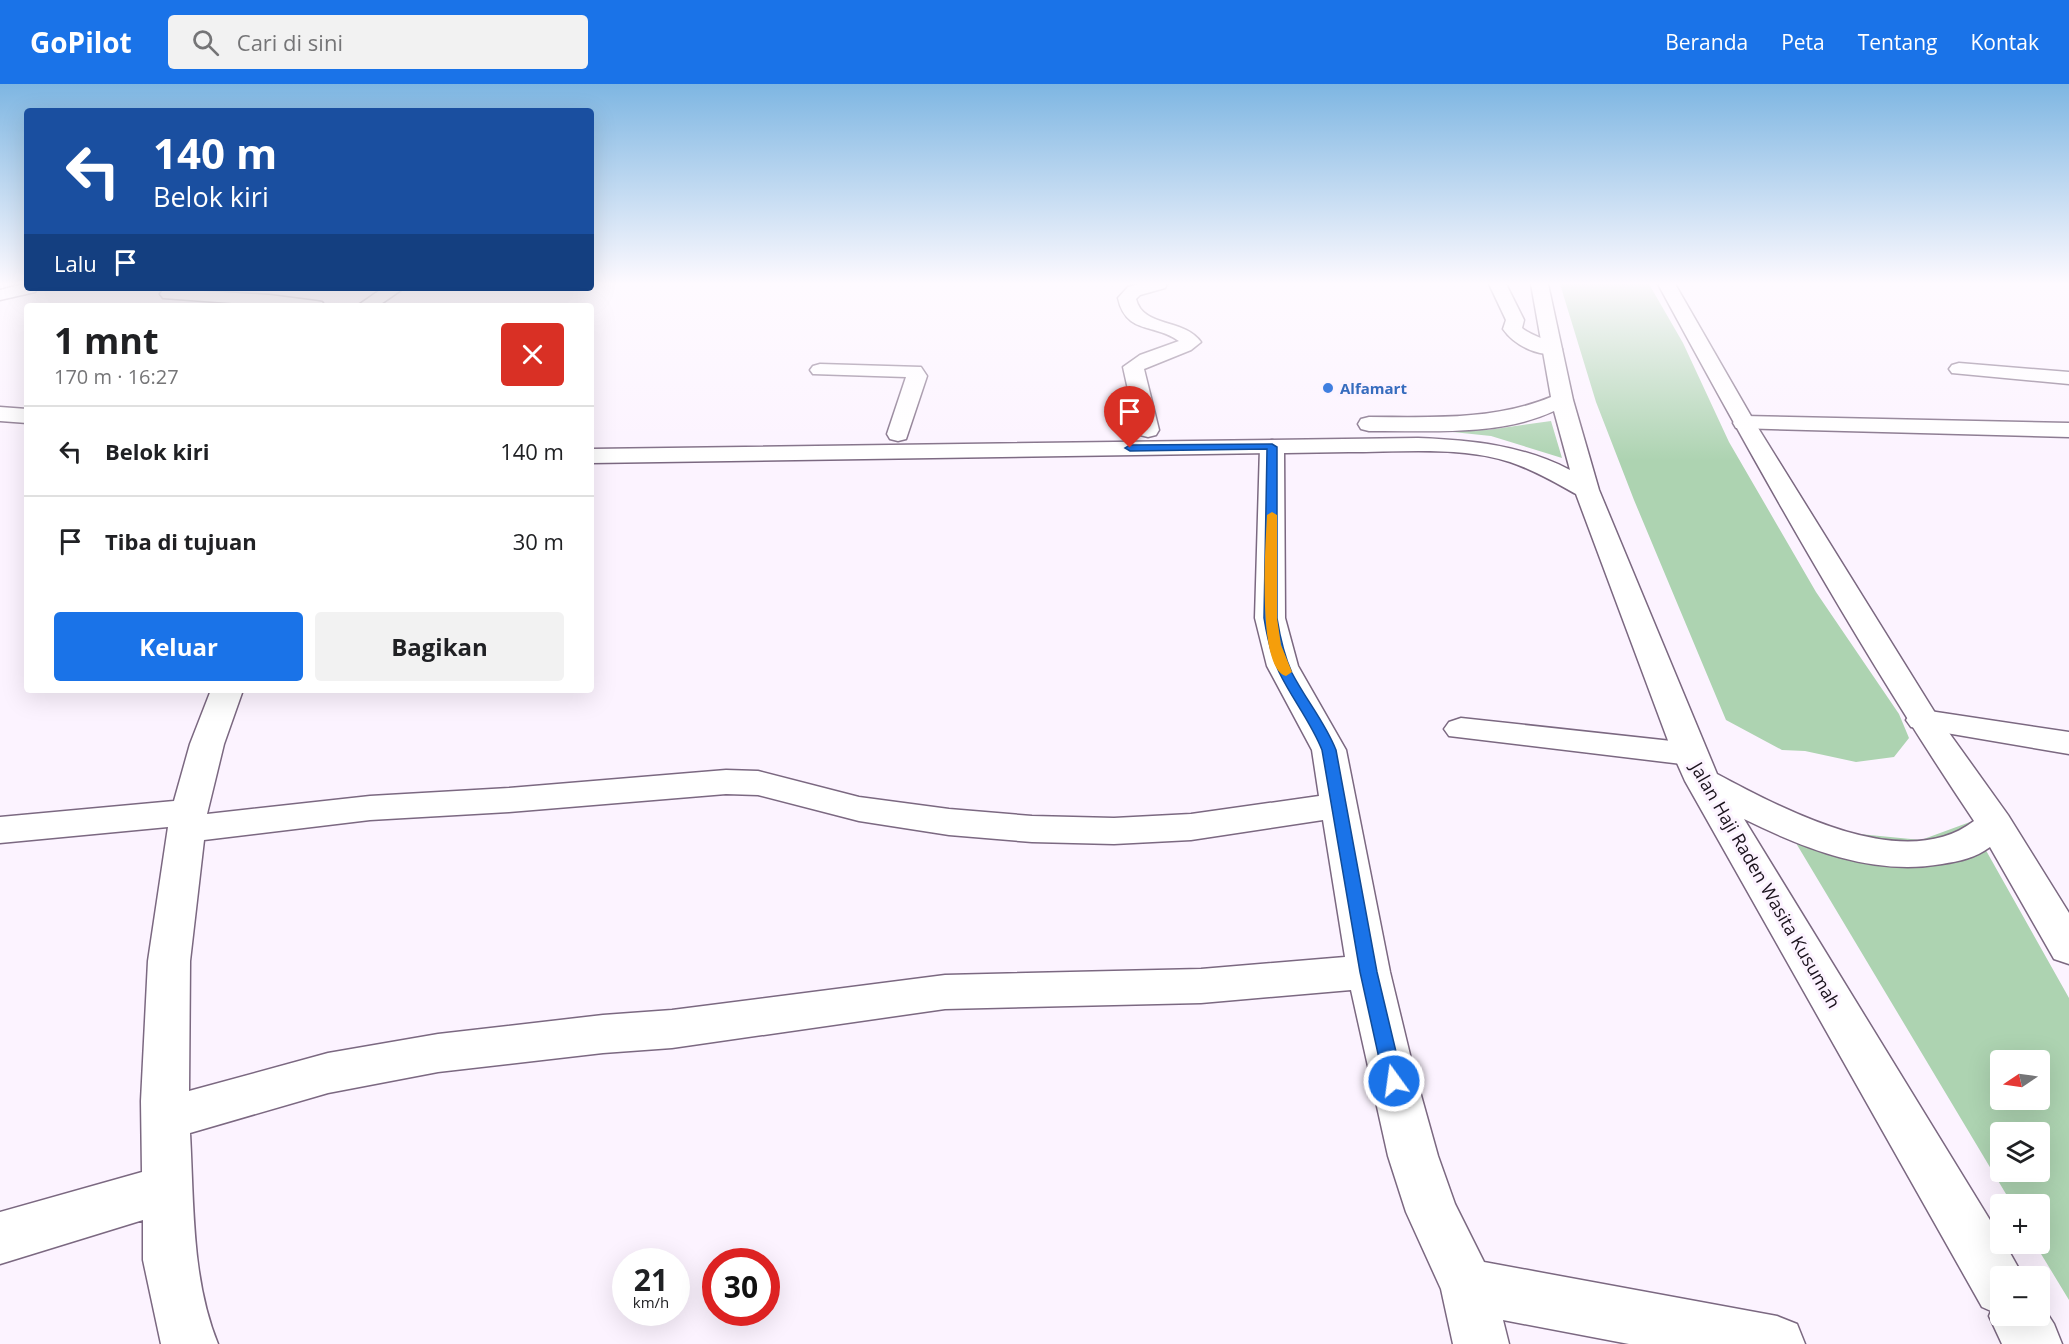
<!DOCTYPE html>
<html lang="id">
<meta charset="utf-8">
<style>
body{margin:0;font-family:"Open Sans",sans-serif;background:#f2f2f2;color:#202124;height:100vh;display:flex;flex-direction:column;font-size:22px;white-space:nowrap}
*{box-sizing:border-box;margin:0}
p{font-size:20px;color:#757577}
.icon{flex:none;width:33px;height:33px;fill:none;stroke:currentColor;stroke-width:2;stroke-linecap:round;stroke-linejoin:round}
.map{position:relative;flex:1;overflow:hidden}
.side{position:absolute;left:24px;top:219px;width:570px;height:390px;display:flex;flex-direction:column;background:#fff;border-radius:6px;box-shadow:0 6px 24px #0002}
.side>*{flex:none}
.guide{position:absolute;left:24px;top:24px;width:570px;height:183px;border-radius:6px;box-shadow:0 6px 24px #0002;background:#1a4fa0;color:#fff;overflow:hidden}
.needle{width:39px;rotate:257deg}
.fabs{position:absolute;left:1990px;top:966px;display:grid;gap:12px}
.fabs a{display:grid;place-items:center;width:60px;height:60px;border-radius:6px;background:#fff;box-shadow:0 6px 24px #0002;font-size:30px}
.speed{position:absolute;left:612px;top:1164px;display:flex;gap:12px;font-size:30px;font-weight:700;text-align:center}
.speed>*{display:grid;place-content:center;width:78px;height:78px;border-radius:50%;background:#fff;box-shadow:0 6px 24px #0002;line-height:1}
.speed small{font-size:15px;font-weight:400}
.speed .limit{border:9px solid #d22;background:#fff;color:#111}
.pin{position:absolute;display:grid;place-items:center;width:51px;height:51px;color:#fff;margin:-62px -26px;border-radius:50% 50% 50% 0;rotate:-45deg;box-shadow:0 0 6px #0007}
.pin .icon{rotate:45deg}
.me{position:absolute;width:66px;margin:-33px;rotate:346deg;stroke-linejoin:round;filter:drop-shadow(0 0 4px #0008)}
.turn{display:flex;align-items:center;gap:21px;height:126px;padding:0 30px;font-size:27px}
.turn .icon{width:78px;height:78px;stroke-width:2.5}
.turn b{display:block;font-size:42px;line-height:51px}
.then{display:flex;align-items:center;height:57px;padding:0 30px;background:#0003;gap:12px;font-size:22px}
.round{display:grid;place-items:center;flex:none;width:63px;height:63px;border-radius:6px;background:#f2f2f2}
.head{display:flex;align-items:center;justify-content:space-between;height:102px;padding:0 30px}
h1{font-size:36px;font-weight:700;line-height:45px}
.button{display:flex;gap:12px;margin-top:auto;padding:12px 30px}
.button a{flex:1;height:69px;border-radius:6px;background:#1a73e8;color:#fff;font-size:24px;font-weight:700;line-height:69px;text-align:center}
.button a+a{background:#f2f2f2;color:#202124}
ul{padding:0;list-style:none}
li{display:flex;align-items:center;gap:18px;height:90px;padding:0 30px;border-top:2px solid #e0e0e0}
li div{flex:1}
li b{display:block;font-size:22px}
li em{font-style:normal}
header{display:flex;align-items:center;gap:36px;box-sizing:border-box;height:84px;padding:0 30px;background:#1a73e8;color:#fff}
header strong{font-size:28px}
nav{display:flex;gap:33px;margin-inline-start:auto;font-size:21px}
.search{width:420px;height:54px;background:#f2f2f2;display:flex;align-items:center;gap:15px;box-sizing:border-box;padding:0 21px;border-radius:6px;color:#757577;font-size:22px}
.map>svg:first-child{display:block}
.green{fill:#add3b1;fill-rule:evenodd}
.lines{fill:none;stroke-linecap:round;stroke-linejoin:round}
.minor-casing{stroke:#7b6881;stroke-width:3}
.major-casing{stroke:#7b6881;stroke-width:3}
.highway-casing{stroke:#7b6881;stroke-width:3}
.minor{fill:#fff;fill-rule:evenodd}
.major{fill:#fff;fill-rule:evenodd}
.highway{fill:#fff;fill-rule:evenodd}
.route{fill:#1a73e8;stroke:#114b97;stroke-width:1.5}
.slow{fill:#f59e0b}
.shop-dot{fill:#3f7fe0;stroke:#fcf3ff;stroke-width:2}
.labels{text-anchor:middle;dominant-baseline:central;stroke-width:6;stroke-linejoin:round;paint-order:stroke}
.far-shop-label{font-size:15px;font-weight:bold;fill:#366cbe;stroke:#fcf3ff;text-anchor:start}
.street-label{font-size:18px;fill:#1a121c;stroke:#fcf3ff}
</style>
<header>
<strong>GoPilot</strong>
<div class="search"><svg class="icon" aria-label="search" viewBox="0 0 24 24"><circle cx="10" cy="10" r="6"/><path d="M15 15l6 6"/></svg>Cari di sini</div>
<nav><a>Beranda</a><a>Peta</a><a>Tentang</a><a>Kontak</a></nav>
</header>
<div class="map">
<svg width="2069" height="1260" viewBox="0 0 2069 1260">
<rect width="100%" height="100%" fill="#fcf3ff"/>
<g class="green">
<path d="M1560,200h89l34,59 46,99 87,150 83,122 10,24 -15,19 -38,5 -51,-11 -23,-1 -56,-30 -92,-220 -38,-98z"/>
<path d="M1551,337l11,37 -71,-22 -48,-5 45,-1z"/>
<path d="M1775,724l74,25 72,7 49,-18 99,176v302l-34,-56h5v-40h-28zM2001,976h39v40h-39zM2001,1048h39v40h-39z"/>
</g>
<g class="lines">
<defs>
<g id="minor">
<path d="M23,200h4v4h11l-3,4 -35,8v-10z"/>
<path d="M1139,200h28l-2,4 -25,7 -4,4c7,29 48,19 65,43l-10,8 -47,19 15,61 -3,5 -8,2 -8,-2 -3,-5 -14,-63 17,-12 39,-14c-24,-18 -53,-6 -61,-43l10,-11z"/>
<path d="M1489,200h17l18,36 -2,8c10,9 35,14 40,21l-3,4c-20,5 -45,-8 -56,-24l3,-9z"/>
<path d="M383,204h21l-26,18h-21z"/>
<path d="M169,205l100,6 47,6 6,1 3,4h-51l-111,-8 -3,-4 3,-4z"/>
<path d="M1959,279l110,9v12l-117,-11 -3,-4 3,-4z"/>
<path d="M820,280l101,3 6,9 -21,63 -8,2 -8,-2 -3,-5 19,-57 -93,-3 -3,-4 3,-4z"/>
<path d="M1272,356l8,2 4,5 1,171 13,48 48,84 44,222 22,91 26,93 17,48 29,58 293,54 20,8 8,20h-176l-126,-24 6,24h-56l-12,-55 -35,-77 -18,-56 -37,-166 -150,13 -256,6 -273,39 -69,5 -165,19 -110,21 -138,40c4,70 1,145 28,211h-57l-18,-84v-40l-143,44v-52l142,-40 -1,-71 7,-140 20,-134 -168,16v-26l174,-16 16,-57 21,-54h32l-19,54 -17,70 163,-18 139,-8 217,-18 32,1 101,26 90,12 83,7 82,2 77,-4 128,-18 -7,-46 -45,-84 -12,-48 5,-171 4,-5zM726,710l32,1 101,26 90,14 83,7 82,2 77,-4 132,-20 22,137 -144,12 -256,6 -273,35 -69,5 -165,19 -110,19 -139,38 1,-130 14,-121 166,-20 139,-8z"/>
<path d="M1923,626l146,22v22l-158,-27 -5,-7 5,-7z"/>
<path d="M1461,634l229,25 12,3 5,8 -5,8 -12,3 -241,-29 -5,-7 5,-7z"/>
</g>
<path id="major" d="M1744,332l325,7v14l-333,-9 -3,-5 3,-5z"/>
<g id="highway">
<path d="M1531,200h17l25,116 26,90 118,284c66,35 187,101 257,47 -116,-173 -217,-354 -316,-537h17l80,139 182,293 71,99 61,98v51l-15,-5 -64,-112c-15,11 -30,14 -48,17 -69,12 -137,-15 -198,-45l257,419v6h4l18,32h-22v40h39v-14l14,22 8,20h-60l-13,-28 2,-5 -9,-4 -297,-526 -12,-27 -97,-260c-22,-12 -42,-24 -66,-32 -50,-16 -109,-10 -161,-10l-758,11v-14l827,-11c53,2 104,7 152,32l-16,-59c-56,26 -125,19 -185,20l-8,-2 -3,-5 3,-5 8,-2c61,0 124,4 182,-20z"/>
<path d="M0,323l27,2v14l-27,-2z"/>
</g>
</defs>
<use href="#minor" class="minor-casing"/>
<use href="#major" class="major-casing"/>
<use href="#highway" class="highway-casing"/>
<use href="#minor" class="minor"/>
<use href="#major" class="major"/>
<use href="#highway" class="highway"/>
</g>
<linearGradient id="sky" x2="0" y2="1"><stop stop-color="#7eb6e2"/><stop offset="0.53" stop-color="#fefaff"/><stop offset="1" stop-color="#fefaff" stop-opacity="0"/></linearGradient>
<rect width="2069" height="377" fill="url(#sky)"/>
<path class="route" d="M1272,360l5,3v171c3,19 7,37 15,55 14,27 33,49 44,77l41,222 26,109 -3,6 -6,3 -7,-3 -3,-6 -24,-109 -38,-222c-11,-28 -30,-51 -43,-78 -8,-17 -12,-35 -15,-54l3,-169 -137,2 -5,-3 5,-3z"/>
<path class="slow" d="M1272,428l5,3v103l4,27 11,27 -6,4c-30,-7 -20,-135 -19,-161z"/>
<circle class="shop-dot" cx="1328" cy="304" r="6"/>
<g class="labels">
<g class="far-shop-label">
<text x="1340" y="304">Alfamart</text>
</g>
<g class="street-label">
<text transform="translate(1766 801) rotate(60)">Jalan Haji Raden Wasita Kusumah</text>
</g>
</g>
</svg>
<div class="fabs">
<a><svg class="needle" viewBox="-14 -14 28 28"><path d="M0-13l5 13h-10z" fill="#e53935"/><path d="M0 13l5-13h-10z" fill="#757577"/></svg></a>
<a><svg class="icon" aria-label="layers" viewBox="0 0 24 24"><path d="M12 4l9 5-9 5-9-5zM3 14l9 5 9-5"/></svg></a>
<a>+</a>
<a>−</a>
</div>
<div class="speed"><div>21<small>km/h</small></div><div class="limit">30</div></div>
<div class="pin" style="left:1130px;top:364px;background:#d93025"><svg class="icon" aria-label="arrive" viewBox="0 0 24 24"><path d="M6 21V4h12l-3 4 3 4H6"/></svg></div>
<svg class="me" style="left:1394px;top:997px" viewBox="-20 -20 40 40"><circle r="17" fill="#1a73e8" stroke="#fff" stroke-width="3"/><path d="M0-11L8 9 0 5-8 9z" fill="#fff"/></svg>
<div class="guide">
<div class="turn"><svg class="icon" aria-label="left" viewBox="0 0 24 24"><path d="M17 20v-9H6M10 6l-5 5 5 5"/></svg><div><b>140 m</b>Belok kiri</div></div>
<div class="then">Lalu<svg class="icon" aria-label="arrive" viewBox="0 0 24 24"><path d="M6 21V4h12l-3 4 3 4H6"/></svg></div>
</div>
<section class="side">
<div class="head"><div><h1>1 mnt</h1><p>170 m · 16:27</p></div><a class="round" style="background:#d93025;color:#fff"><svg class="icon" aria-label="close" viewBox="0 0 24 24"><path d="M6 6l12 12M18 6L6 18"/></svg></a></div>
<ul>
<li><svg class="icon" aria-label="left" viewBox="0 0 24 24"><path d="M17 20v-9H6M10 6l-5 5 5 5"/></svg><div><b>Belok kiri</b></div><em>140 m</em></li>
<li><svg class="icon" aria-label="arrive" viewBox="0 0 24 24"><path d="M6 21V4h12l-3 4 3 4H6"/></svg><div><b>Tiba di tujuan</b></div><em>30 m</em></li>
</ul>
<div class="button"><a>Keluar</a><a>Bagikan</a></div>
</section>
</div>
